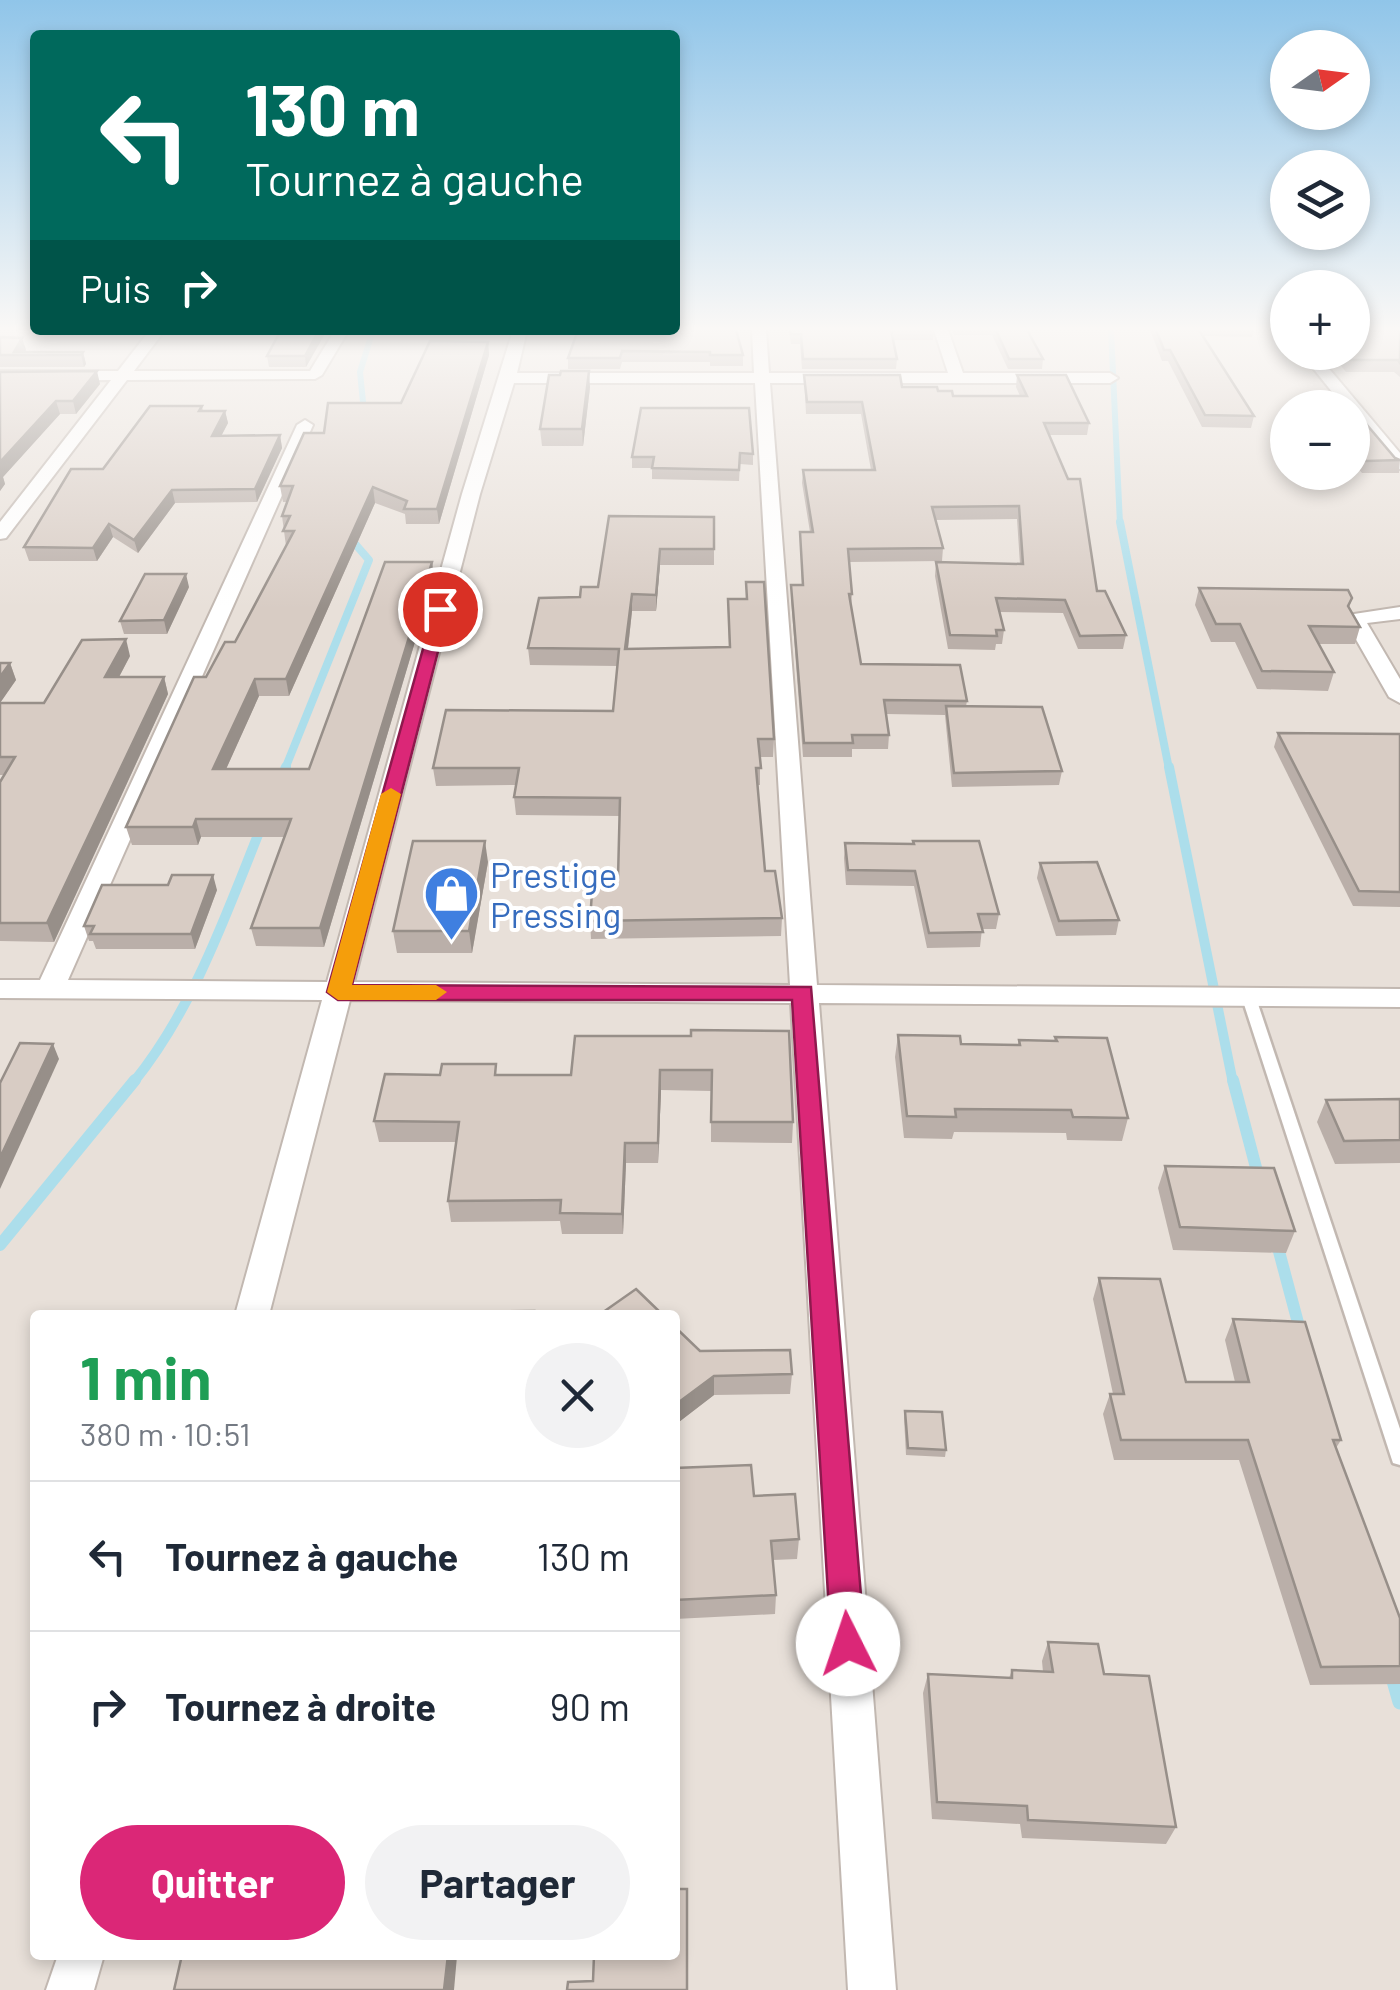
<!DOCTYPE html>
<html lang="fr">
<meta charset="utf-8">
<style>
body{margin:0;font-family:Barlow,sans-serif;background:#f2f2f3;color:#1f2937;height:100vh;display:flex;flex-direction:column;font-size:38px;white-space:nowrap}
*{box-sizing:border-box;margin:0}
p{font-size:32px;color:#747a83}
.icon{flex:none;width:55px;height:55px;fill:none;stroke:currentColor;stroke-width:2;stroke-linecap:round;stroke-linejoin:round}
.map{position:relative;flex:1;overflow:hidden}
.details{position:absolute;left:30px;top:1310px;width:650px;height:650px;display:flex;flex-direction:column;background:#fff;border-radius:10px;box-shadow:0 5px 15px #0003}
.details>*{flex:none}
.guide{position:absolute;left:30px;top:30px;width:650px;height:305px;border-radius:10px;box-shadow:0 5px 15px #0003;background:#00695c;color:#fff;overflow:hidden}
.needle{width:65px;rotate:76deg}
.fabs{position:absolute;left:1270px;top:30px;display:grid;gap:20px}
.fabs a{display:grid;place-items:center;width:100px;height:100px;border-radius:50%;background:#fff;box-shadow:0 5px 15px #0003;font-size:50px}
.pin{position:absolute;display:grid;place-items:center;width:85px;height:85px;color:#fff;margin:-42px;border:5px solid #fff;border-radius:50%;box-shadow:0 2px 10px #0007}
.me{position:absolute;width:110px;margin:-55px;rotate:356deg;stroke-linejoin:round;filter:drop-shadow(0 0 8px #0008)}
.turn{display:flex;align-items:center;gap:35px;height:210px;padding:0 50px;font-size:45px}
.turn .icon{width:130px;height:130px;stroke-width:2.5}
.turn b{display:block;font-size:70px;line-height:85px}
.then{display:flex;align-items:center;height:95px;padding:0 50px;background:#0003;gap:20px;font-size:38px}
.round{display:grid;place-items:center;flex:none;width:105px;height:105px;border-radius:52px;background:#f2f2f3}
.head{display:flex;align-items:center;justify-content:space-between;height:170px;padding:0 50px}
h1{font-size:60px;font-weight:700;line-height:75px;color:#1e9e55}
.button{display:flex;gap:20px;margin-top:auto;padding:20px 50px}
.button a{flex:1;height:115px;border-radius:60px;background:#db2777;color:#fff;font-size:40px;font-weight:700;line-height:115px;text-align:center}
.button a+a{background:#f2f2f3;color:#1f2937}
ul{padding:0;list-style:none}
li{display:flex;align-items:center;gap:30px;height:150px;padding:0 50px;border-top:2px solid #e0e1e3}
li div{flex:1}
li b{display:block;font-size:38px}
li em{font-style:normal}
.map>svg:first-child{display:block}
.residential{fill:#e8e0d9;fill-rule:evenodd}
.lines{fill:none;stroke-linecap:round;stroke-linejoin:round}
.stream-far4{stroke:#acdeeb;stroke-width:6}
.stream-far3{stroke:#acdeeb;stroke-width:8}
.stream-far2{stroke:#acdeeb;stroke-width:10}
.stream-far1{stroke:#acdeeb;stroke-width:12}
.stream{stroke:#acdeeb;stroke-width:15}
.lane-casing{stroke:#c2b8b1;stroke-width:5}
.street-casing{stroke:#c2b8b1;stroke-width:4}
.lane{fill:#fff;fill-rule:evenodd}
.street{fill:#fff;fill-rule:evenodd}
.wall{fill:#baafa9}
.shaded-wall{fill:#978f89}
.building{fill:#d8ccc4;stroke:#978f89;stroke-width:2.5}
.route{fill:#db2777;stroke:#8e194d;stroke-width:2.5}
.slow{fill:#f59e0b}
.labels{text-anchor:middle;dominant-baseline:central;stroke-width:8;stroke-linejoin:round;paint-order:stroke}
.shop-label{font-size:35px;fill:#366cbe;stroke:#fff;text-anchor:start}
</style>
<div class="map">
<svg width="1400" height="1990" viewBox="0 0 1400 1990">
<rect width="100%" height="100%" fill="#f4efeb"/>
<path class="residential" d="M0,330h1287l1,22h64l48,-22v1660h-1400zM1288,408h64v64h-64zM35,1315h640v640h-640z"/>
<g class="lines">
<g class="stream-far4">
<path d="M1111,330l9,194"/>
<path d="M364,412l-4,-40 13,-42"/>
</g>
<g class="stream-far3">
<path d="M1120,522l49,247"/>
<path d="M285,769l84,-209 -19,-22"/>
</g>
<g class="stream-far2">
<path d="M1169,767l64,316"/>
<path d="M280,781l6,-14"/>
<path d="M133,1083c61,-75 93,-169 129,-258"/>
</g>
<g class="stream-far1">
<path d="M1233,1080l26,99"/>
<path d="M1277,1244l24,90"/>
<path d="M0,1245l135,-165"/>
</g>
<path class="stream" d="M1392,1674l8,28"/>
<defs>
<path id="lane" d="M1249,993l7,5 144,431v36l-7,-2 -2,-6 -149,-459z"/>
<g id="street">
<path d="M150,330h15l-31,41h176l25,-41h14l-27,45 -7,4 -188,1 -121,158 -6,1v-17l111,-142 -111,1v-10h118z"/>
<path d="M513,330h14l-10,43h237l-2,-43h14l3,43h179l-14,-43h14l15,43h147l8,5 -8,5h-340l47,602 583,4v18l-581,-4 77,987h-48l-57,-987 -441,-3 -81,315h-34l87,-315 -322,-2v-18h40l257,-555 8,-5 8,5 -245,555 259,2 135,-488zM514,383h241l35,602 -436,-3 126,-488z"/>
<path d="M1300,352h15l85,101v16l-6,-1 -42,-51v-9h-7z"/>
<path d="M1400,607v12l-33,4 33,56v24l-11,-6 -43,-75 8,-8z"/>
<path d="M58,1955h46l-10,35h-48z"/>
</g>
</defs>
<use href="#lane" class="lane-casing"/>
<use href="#street" class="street-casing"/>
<use href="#lane" class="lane"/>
<use href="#street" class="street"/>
</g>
<g class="wall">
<path d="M327,330l-21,37h-37l-2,-11z"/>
<path d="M578,330l165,25v11h-33v-4h-88l-2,7h-52v-11z"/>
<path d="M789,330h145l-1,10h-40l4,19 -1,10h-94l-2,-25h-9z"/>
<path d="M952,330h75l16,29 -1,10h-34l-16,-34h-38z"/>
<path d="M1150,330h104l-2,7 -49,-1 51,80 -3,12 -49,-1 -34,-66h-6z"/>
<path d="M1400,330v47l-6,-5h-48l-16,-20h22z"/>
<path d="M0,337l22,1 4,12 -1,2h58l3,12 -2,3h-84z"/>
<path d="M488,342l1,13 -50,169h-33l-1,-10 -30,-11 -86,193h-30l-33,73h83l123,-207 2,16 -110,369 -68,-1 -5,-18 33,-91h-83l-3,8h-66l-6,-18 80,-150 29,-35 51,-96 -4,-30 6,-14h-5l-3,-16 44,-53 77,-30z"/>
<path d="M0,372l100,12 -24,30h-16l-57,63 2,7 -5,7z"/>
<path d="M804,375l134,16 15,5h67l-4,-9 1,-12 72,48 -2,12h-38l48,156 29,44 -3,14h-45l-15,-36 -64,-1 5,18 -2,14h-6l-1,6 -47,-1 -13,-73 1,-14 84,2 -3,-45 -82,1 8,28 -1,13 -93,1 3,32 -1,12 10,58 106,37 -1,5 96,65 -3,14 -107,2 -7,-72 -59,-1 3,21 -1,14h-36v8h-49l-12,-159v-13h11l-2,-53h10l-8,-49 1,-13h68l-10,-56h-55z"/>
<path d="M590,387l-7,59h-41l-2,-17z"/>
<path d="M202,406l1,5h22l3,12 -7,13 59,-1 2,13 -25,54 -82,1 -37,50 -25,-16 -16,24h-68l-5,-14 79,-78z"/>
<path d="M1352,412l43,46 5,2 -1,13h-37l-10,-12z"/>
<path d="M753,454v11l-13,-1 -1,17 -87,-2v-11h-20v-11z"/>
<path d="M714,517v48h-54l-4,46h-24l-4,38 101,-2 -1,-48h18v-17l28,157 -1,18h-13v28h-2l7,86 17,47 -1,18 -190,3 -1,-18 28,-43 2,-62 -104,-1 -2,-18 2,-12 -80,1 -3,-18 180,-57 5,-45 -88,-1 -2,-17 52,-51z"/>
<path d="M189,587l-22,47h-43l-4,-13z"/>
<path d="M1199,588l153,10 -3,10 11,19 -5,17h-37l16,28 -6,19 -71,-2 -22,-47h-24l-16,-37z"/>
<path d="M130,656l-11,21h45l4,17 -114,248 -54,-1v-159l4,-7h-4v-112h10l6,17 -16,23h44z"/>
<path d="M1278,733l122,1v173l-47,-1 -79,-159z"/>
<path d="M845,843l68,1 86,70 -3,15h-14l-2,18 -53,1 -13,-62 -68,-1 -2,-27z"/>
<path d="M488,862l-16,91h-75l-4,-22z"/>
<path d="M1040,863l79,57 -3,15 -60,1 -19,-58z"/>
<path d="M217,890l-22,59h-99l-3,-8h-4l-5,-15z"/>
<path d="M898,1035l63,9 57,1 1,-5 35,1 1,-4 73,81 -6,23 -55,-1 -1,-7 -112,-1 -2,7 -48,-1 -9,-81z"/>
<path d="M691,1036l102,86 -1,21 -81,-1v-51l-50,-1 -3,73h-32l-3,71h-61l-2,-13 -109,1 -3,-21 8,-59h-77l-5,-21 123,-46h74z"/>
<path d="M1400,1099v64l-65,1 -18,-42 9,-22z"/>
<path d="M1165,1166l130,65 -9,22 -113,-3 -15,-62z"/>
<path d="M1099,1278l87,104h49l-10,-42 8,-21 108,121 -5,8 64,170v66l-90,1 -71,-225h-125l-11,-46 7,-20h3l-20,-95z"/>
<path d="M675,1327l25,24 92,23 -2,20 -76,1 -39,30z"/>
<path d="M905,1411l41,39 -1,7 -39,-2 -2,-37z"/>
<path d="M675,1468l79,28 45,43 -2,20 -24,1 3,35 -1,19 -100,5z"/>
<path d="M1048,1642l56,32 72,153 -10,17 -144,-6 -2,-14 -88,-5 -9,-126 5,-19 81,4 3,-8 31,2 -1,-11z"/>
</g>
<g class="shaded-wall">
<path d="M319,330h8l-21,37 -1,-11z"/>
<path d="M22,338l4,12 -3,5 -9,-3z"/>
<path d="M488,342l1,13 -50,169 -2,-15z"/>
<path d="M83,352l3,12 -2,3 -3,-12z"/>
<path d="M97,371l3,13 -24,30 -3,-13z"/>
<path d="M589,371l1,16 -7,59 -1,-17z"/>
<path d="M56,401l4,13 -57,63 2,7 -5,7v-29z"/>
<path d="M225,411l3,12 -13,25 -3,-12z"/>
<path d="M280,435l2,13 -25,54 -2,-13z"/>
<path d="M373,487l2,16 -86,193 -3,-17z"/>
<path d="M172,490l3,13 -37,50 -4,-13z"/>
<path d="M109,524l4,13 -16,24 -4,-13z"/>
<path d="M660,549v16l-4,46v-16z"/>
<path d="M432,562l2,16 -110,369 -4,-19z"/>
<path d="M186,574l3,13 -22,47 -3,-14z"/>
<path d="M632,594v17l-6,54 -1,-16z"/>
<path d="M126,639l4,17 -20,38 -5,-17z"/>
<path d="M10,663l6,17 -16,23v-26z"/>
<path d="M164,677l4,17 -114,248 -7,-19z"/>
<path d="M255,679l4,17 -41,91 -5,-18z"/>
<path d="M196,819l5,18 -3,8 -5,-18z"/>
<path d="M485,841l3,21 -16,91 -3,-22z"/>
<path d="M213,875l4,15 -22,59 -4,-15z"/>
<path d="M53,1044l6,15 -59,130v-31z"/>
<path d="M660,1070l1,20 -3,73v-20z"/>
<path d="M625,1143l1,20 -3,71 -1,-20z"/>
<path d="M714,1376v19l-39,30v-20z"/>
<path d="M448,1955h9v1l-3,34h-10z"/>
</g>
<g class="building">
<path d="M281,330h38l-14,26h-38z"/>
<path d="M578,330h158l7,25h-33v-3l-88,-1 -2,7h-52z"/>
<path d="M791,330h100l6,29h-94l-2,-25h-10z"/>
<path d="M996,330h31l16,29h-34z"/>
<path d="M1156,330h43l55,86 -49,-1 -35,-65h-6z"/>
<path d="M1352,330h48v33l-2,-3h-48l-7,-8h9z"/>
<path d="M0,337l22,1 -8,14h69l-2,3h-81z"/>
<path d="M430,341l58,1 -51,167h-33l3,-8 -34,-14 -87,192h-31l-42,90h96l76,-207h47l-112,366h-69l40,-109h-95l-3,8h-67l68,-150h12l19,-35h10l59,-111h-11l7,-15h-8l11,-30h-13l24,-53h20l4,-30h73z"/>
<path d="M97,371l-24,30h-17l-56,61v-90z"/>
<path d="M561,371h28l-7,58h-42l9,-54h11z"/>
<path d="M804,375h96l2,12h35l1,4h14l1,5h74l-10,-21h49l23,48h-45l24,56h12l17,112h8l21,44 -46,1 -15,-36 -69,-2 8,32h-8l1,6 -47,-1 -14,-73 87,2 -4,-58 -87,1 11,41 -95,1 4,45h-3l12,70 99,1 7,36 -83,-1 5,35h-37l1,8h-49l-13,-158h12l-3,-53h13l-10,-62h72l-13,-68h-55z"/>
<path d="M150,406h52l-3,5h26l-13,25 68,-1 -25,54 -83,1 -38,50 -25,-16 -16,24 -69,-1 47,-78h32z"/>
<path d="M641,408h108l4,46 -13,-1 -1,17 -87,-2 2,-11h-22z"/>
<path d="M1352,412h4l39,46 5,2 -34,1 -14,-16z"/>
<path d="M609,516l105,1v32h-54l-4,46 -24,-1 -7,55 105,-2 -2,-48h19l-1,-17h18l10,157h-16l3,29h-5l9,103h10l7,47 -192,3 3,-43h25l2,-80 -106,-1 5,-29h-86l13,-58 167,1 6,-62 -91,-1 11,-50 41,-1 1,-10h17z"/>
<path d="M145,574h41l-22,46 -44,1z"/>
<path d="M1199,588l149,2 4,8 -4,8 12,21 -51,-1 25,46 -72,-1 -22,-47h-24z"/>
<path d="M126,639l-21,38h59l-117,246h-47v-141l15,-25h-15v-54h44l38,-63z"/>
<path d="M0,663h10l-10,14z"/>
<path d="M946,706l96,1 20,64 -108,2z"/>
<path d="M1278,733l122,1v158l-41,-1z"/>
<path d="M413,841h72l-16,90h-76z"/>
<path d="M913,841h66l20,73h-21l5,18 -54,1 -14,-62 -67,-1 -3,-27 69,1z"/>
<path d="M1097,862l22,58 -60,1 -19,-58z"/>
<path d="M172,875h41l-22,59h-101l4,-8h-10l18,-41h66z"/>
<path d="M691,1030l98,1 4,91h-82l1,-52h-52l-2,73h-33l-3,71 -62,-1 1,-13 -113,1 11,-79 -85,-1 11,-47 55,1 2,-11h54l-1,11h76l4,-39h116z"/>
<path d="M898,1035l62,1 1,8 59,1 -1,-5 38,1 -2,-4 52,1 21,80 -55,-1 -2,-7 -116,-1 1,8 -49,-1z"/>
<path d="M20,1043l33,1 -53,114v-75z"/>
<path d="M1400,1099v41l-56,1 -18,-41z"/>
<path d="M1165,1166l109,2 21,63 -115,-4z"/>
<path d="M1099,1278l61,1 26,103h63l-16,-63 72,3 36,118h-8l67,178v48l-79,1 -73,-227h-127l-11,-46h14z"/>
<path d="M636,1289l27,26h-64z"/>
<path d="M534,1311l-1,4h-127l1,-3z"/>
<path d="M675,1327l25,24 90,-1 2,24 -78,2 -39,29z"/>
<path d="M905,1411l37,1 4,38 -38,-2z"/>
<path d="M751,1465l3,31 41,-2 4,45 -28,2 5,54 -101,5v-132z"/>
<path d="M1048,1642l50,2 6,30 45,2 27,151 -148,-7 -1,-14 -90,-4 -9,-128 84,4v-8l41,2z"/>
<path d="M675,1889h12v101h-120l1,-8 25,-1 1,-26h81z"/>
<path d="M182,1955h266l-4,35h-270z"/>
</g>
<linearGradient id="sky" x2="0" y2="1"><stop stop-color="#90c5e9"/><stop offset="0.54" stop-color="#faf8f6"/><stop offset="1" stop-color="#faf8f6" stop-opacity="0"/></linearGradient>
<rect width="1400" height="609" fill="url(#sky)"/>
<path class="route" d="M435,606l14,3 -97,376 459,2 54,657 -5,12 -12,5 -12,-5 -5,-12 -39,-644h-454l-11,-8z"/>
<path class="slow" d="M391,788l10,6 -49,191h84l11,7 -11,8h-98l-11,-8 54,-198z"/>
<defs>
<symbol id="shop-pin" viewBox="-11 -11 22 30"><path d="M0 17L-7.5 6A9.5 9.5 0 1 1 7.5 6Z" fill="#3f7fe0" stroke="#fff"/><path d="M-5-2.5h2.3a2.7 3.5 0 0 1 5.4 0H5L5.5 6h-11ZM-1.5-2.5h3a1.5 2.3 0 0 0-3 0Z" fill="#fff"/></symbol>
</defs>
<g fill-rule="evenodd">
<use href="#shop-pin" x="420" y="862" width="63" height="86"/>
</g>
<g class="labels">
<g class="shop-label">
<text x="490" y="874">Prestige<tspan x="490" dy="40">Pressing</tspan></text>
</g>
</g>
</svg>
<div class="fabs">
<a><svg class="needle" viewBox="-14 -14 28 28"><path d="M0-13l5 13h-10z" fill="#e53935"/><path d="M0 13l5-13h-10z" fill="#747a83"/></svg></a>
<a><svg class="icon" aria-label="layers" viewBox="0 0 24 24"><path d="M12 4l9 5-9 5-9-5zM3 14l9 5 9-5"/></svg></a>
<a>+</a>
<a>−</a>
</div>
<div class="pin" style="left:440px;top:609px;background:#d93025"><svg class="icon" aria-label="arrive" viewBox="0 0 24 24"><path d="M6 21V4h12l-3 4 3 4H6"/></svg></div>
<svg class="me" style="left:848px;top:1644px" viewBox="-20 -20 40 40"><circle r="19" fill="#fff"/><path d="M0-13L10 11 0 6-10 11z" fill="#db2777"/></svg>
<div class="guide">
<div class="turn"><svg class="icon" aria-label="left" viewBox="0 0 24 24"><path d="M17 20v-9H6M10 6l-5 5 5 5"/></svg><div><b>130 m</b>Tournez à gauche</div></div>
<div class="then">Puis<svg class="icon" aria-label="right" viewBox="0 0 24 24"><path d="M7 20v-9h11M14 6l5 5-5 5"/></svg></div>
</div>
<section class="details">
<div class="head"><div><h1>1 min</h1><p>380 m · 10:51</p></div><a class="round"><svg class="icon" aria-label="close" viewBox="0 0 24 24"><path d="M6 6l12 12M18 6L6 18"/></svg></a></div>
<ul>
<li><svg class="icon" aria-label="left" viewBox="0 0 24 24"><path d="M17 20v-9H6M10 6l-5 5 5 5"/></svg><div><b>Tournez à gauche</b></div><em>130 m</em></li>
<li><svg class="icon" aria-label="right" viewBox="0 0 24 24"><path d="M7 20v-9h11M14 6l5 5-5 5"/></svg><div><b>Tournez à droite</b></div><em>90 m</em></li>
</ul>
<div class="button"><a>Quitter</a><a>Partager</a></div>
</section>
</div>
